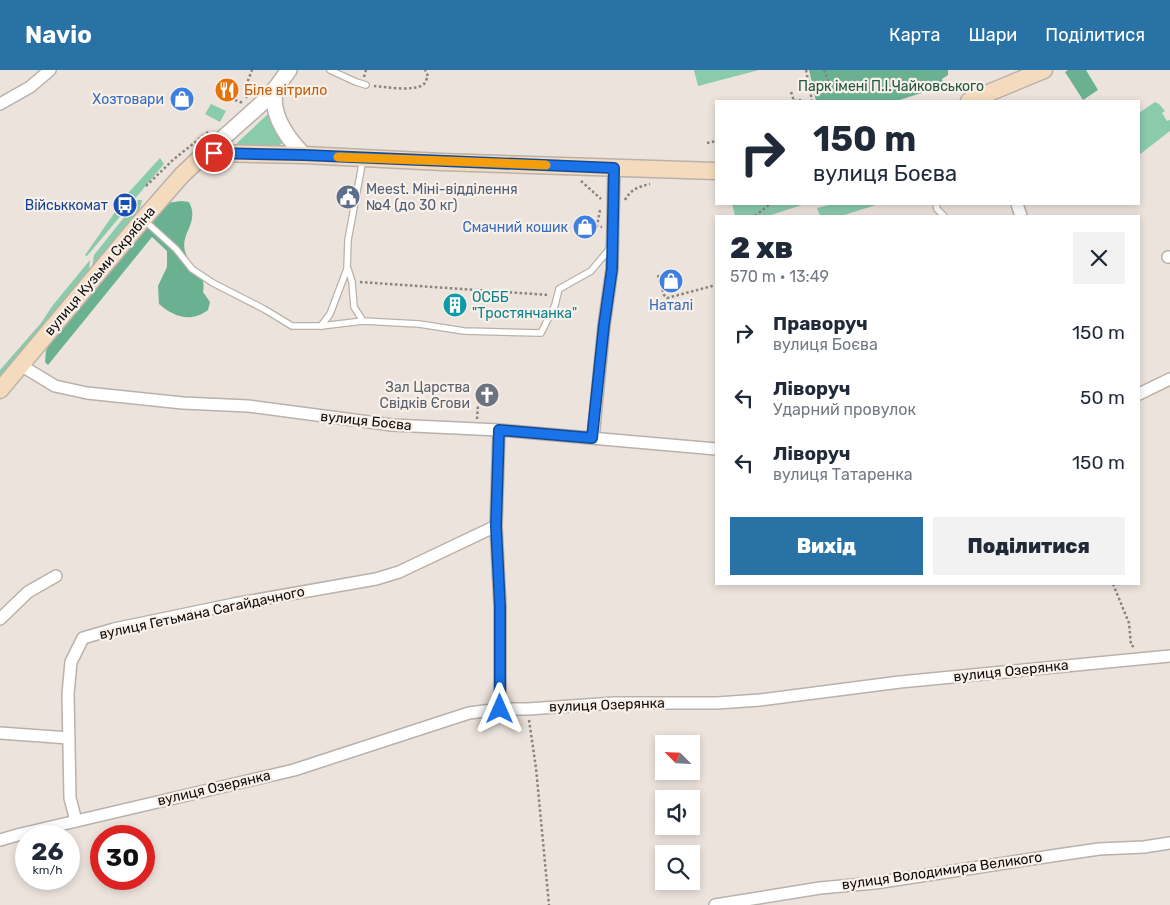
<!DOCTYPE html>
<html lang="uk">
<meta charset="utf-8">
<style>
body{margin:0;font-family:Rubik,sans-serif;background:#f2f2f3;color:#1f2937;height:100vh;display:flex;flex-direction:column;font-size:19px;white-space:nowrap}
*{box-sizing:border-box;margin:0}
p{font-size:16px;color:#747a83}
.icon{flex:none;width:28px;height:28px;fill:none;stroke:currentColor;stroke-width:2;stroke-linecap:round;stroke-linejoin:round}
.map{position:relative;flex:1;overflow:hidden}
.drawer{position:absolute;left:715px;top:145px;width:425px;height:370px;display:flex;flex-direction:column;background:#fff;border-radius:0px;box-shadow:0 2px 8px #0003}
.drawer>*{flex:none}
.guide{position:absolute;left:715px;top:30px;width:425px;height:105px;border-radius:0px;box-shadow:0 2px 8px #0003;background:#fff;color:#1f2937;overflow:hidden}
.needle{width:32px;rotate:294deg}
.buttons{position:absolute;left:655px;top:665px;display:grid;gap:10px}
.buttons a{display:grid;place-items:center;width:45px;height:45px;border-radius:0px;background:#fff;box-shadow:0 2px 8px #0003;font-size:25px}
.speed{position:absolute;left:15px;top:755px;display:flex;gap:10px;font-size:25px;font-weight:700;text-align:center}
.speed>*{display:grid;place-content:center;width:65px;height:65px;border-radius:50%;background:#fff;box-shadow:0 2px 8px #0003;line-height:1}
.speed small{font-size:12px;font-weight:400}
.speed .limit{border:8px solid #d22;background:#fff;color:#111}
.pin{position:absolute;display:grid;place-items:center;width:42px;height:42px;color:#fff;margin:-21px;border:2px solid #fff;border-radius:50%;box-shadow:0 1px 5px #0007}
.me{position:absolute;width:55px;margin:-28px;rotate:0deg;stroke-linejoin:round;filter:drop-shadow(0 0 4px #0008)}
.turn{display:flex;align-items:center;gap:18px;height:105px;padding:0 15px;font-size:22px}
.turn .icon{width:65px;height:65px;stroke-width:2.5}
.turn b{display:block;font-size:35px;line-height:42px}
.round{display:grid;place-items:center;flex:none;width:52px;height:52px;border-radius:0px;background:#f2f2f3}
.headline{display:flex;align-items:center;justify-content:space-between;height:85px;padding:0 15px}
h1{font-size:30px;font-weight:800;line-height:38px}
.cta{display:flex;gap:10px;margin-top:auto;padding:10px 15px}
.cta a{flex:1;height:58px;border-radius:0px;background:#2872a6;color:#fff;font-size:20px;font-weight:800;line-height:58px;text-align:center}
.cta a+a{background:#f2f2f3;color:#1f2937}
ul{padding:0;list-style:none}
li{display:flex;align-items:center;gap:15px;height:65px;padding:0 15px}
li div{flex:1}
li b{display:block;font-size:19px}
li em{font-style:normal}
header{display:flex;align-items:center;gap:30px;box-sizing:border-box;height:70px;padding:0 25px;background:#2872a6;color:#fff}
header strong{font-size:24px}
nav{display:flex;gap:28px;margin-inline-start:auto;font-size:18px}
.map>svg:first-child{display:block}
.green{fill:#8acbac}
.forest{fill:#6ab191}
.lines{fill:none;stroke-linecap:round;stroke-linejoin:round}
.service-casing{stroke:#b9b1aa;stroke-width:8}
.minor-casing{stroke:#b9b1aa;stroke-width:14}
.tertiary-casing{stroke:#b9b1aa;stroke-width:18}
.secondary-casing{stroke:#b9b1aa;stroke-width:19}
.path{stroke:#89837e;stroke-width:2.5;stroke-dasharray:2.5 2.5;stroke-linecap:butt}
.service{stroke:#fff;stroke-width:5.5}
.minor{stroke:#fff;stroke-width:11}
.tertiary{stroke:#fff;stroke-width:15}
.secondary{stroke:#f4dbbd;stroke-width:16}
.route-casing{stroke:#114b97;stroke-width:12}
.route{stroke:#1a73e8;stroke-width:9}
.slow{stroke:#f59e0b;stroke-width:9}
.labels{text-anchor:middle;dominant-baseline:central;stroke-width:4.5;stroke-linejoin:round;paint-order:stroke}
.park-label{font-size:14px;fill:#215942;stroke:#f9f0e9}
.food-label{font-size:14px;fill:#c56008;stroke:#f9f0e9;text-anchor:start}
.shop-label{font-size:14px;fill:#366cbe;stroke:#f9f0e9;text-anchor:end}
.service-label{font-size:14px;fill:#4e5e75;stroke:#f9f0e9;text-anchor:start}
.transit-label{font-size:14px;fill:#164399;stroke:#f9f0e9;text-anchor:end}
.street-label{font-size:14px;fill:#100d0b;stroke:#f9f0e9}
.culture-label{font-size:14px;fill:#0d838f;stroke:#f9f0e9;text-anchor:start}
.worship-label{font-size:14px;fill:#5b616d;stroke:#f9f0e9;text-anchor:end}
</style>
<header>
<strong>Navio</strong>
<nav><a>Карта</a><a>Шари</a><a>Поділитися</a></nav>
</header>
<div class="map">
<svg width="1170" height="835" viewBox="0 0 1170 835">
<rect width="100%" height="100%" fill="#ece3dc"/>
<g class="green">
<path d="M694,0h65l-61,16z"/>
<path d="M1155,32l4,2 6,7 -3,2 5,8 3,-1v11l-31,24v-42z"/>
<path d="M211,34l15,7 -6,11 -15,-8z"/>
<path d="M268,44l3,3 12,25 -5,5 -40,-1 -1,-3z"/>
<path d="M160,88l4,6 -77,92 -2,-1 44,-63z"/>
<path d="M138,130h4l-2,8 -48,59 2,-12z"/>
<path d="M732,134h73l-37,12h-33z"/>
<path d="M833,134h46l-38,12h-21l-3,-8z"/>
<path d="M90,190l-1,11 -89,105v-6l41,-47 12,-18z"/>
</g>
<g class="forest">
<path d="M809,0h139v5l-6,4 2,7 -48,15h-80z"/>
<path d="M1068,0h18l12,20 -15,10 -18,-28z"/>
<path d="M181,131l8,1c11,21 -9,31 -4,49 5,18 22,19 18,41l7,10 -2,8c-17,13 -34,7 -49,-6l-1,-18 9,-19v-16l-15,-14 -104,128 -3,-3 1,-11 6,-12 34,-43 81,-93z"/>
</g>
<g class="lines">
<defs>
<g id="service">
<path d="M330,0l26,12 10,3"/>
<path d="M936,134l1,5 7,7"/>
<path d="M144,150l32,29 16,20 21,14 51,26 28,17h29l42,-5 56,3 45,7 77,2 14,-28 4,-16 32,-18 20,-24"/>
<path d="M348,199l4,13 2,25 9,14"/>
<path d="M321,256l9,-12 17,-45 1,-29 15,-81"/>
</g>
<g id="minor">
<path d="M0,34l30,-17 20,-17"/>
<path d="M1017,134l4,12"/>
<path d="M1168,187h2"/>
<path d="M22,296l33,20 32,7 96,10 65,3 144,19 107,5 217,19"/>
<path d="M1139,324l31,-15"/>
<path d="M499,360l-3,96 4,80v103"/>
<path d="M593,368l11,-113 8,-56 2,-101"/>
<path d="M0,549l28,-27 28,-16"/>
<path d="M0,663l69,5"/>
<path d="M76,751l-6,-23 -2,-104 3,-32 12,-24 31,-9 120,-25 142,-25 23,-7 97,-46"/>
<path d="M0,770l21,-6 273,-64 175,-57 31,-4h28l86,-6h103l43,-3 140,-18 270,-26"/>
<path d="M715,835l105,-17 55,-5 183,-28 41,-6 45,-2 26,-4"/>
</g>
<g id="tertiary">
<path d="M275,19c-5,26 12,49 29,66"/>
<path d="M203,86l67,-60 19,-26"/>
</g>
<g id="secondary">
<path d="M969,31l75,-31"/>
<path d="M0,320l139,-166 43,-49 19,-18 13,-4 90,2 138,7 274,9"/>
</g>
</defs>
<use href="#service" class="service-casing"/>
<use href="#minor" class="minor-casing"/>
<use href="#tertiary" class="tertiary-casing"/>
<use href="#secondary" class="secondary-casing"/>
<g class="path">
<path d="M806,0l6,31"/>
<path d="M364,7l2,-7"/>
<path d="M374,16c11,1 41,6 50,-2 1,-1 3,-6 4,-8l-3,-6"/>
<path d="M809,18l21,-3 -6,-15"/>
<path d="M791,22l3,9"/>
<path d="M246,28l2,-4 -4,-3 8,-21"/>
<path d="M235,30l8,3"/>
<path d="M794,31l7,-1"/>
<path d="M707,73l9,-2"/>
<path d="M581,111l20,18"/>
<path d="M146,116l28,-27 34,-27"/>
<path d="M625,130c6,-11 13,-13 25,-16"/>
<path d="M600,140l-3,16 5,1"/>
<path d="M755,146l15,-12"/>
<path d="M658,205l6,20 3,3 49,-13"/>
<path d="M360,212l189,13"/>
<path d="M661,217l6,-2"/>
<path d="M477,349l1,-14"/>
<path d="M1113,514l16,39 2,22 3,2"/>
<path d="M529,650l7,48 13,137"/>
</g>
<use href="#service" class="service"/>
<use href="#minor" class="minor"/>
<use href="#tertiary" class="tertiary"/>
<use href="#secondary" class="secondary"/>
</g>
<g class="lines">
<defs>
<path id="route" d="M214,83l90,2 310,13 -2,101 -8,56 -12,113 -93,-8 -3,96 4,80v103"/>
</defs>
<use href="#route" class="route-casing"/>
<use href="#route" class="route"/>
<path class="slow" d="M338,87l208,8"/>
</g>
<defs>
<symbol id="restaurant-disc" viewBox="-11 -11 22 22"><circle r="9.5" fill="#e8710a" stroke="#f9f0e9"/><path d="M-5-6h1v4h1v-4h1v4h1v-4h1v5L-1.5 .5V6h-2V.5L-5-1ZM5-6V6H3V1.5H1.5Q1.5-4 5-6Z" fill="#fff"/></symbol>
<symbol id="shop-disc" viewBox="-11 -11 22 22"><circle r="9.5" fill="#3f7fe0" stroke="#f9f0e9"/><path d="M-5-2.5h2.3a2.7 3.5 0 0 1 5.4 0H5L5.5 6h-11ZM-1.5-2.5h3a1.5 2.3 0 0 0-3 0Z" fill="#fff"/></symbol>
<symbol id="civic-disc" viewBox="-11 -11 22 22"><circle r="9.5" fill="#5c6f8a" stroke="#f9f0e9"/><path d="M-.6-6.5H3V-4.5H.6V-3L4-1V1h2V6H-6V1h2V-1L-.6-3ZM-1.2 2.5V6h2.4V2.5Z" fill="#fff"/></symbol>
<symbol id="bus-disc" viewBox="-11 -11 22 22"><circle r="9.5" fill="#1a4fb4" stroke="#f9f0e9"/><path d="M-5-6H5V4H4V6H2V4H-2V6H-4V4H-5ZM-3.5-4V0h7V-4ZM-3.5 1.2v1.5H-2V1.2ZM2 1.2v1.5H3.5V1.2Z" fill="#fff"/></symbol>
<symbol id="building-disc" viewBox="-11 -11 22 22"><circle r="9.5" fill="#0f9aa8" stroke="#f9f0e9"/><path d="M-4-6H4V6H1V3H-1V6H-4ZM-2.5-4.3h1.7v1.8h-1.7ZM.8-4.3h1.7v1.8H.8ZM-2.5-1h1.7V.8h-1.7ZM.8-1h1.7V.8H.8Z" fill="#fff"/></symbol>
<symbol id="church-disc" viewBox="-11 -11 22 22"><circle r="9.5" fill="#6b7280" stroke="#f9f0e9"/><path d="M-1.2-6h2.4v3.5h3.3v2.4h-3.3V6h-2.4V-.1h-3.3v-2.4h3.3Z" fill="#fff"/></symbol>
</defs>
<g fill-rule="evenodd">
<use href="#restaurant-disc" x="213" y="6" width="28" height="28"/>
<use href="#shop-disc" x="168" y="15" width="28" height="28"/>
<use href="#civic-disc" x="334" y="113" width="28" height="28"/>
<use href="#bus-disc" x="111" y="121" width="28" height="28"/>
<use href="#shop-disc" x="571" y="143" width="28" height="28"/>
<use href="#shop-disc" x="657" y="197" width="28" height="28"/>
<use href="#building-disc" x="441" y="221" width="28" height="28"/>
<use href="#church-disc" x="473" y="311" width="28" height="28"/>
</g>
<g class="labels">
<g class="park-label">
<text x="891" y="16">Парк імені П.І.Чайковського</text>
</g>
<g class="food-label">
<text x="244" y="20">Біле вітрило</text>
</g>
<g class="shop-label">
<text x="164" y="29">Хозтовари</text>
<text x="568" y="157">Смачний кошик</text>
<text x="671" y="235" text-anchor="middle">Наталі</text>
</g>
<g class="service-label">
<text x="366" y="119">Meest. Міні-відділення<tspan x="366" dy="16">№4 (до 30 кг)</tspan></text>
</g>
<g class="transit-label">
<text x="108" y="135">Військкомат</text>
</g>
<g class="street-label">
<text transform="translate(100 201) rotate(-50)">вулиця Кузьми Скрябіна</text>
<text transform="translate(366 351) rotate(6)">вулиця Боєва</text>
<text transform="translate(202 543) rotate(-12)">вулиця Гетьмана Сагайдачного</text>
<text transform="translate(1011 601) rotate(-6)">вулиця Озерянка</text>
<text transform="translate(607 635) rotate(-2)">вулиця Озерянка</text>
<text transform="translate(214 718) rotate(-13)">вулиця Озерянка</text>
<text transform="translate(942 801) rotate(-8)">вулиця Володимира Великого</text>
</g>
<g class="culture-label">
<text x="472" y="227">ОСББ<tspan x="472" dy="16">"Тростянчанка"</tspan></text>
</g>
<g class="worship-label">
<text x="470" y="317">Зал Царства<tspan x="470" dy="16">Свідків Єгови</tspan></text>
</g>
</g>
</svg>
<div class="buttons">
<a><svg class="needle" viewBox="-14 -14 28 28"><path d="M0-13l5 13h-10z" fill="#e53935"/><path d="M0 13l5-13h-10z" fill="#747a83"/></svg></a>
<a><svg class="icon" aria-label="sound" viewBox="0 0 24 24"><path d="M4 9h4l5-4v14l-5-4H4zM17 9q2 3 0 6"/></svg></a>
<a><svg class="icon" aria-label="search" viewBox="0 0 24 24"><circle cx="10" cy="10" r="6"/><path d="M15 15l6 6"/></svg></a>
</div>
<div class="speed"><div>26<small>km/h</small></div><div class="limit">30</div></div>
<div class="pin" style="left:214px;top:83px;background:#d93025"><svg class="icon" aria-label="arrive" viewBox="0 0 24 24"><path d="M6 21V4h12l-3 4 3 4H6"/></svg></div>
<svg class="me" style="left:500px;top:639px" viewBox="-20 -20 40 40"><path d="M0-17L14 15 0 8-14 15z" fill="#1a73e8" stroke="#fff" stroke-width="4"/></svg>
<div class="guide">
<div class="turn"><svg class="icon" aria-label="right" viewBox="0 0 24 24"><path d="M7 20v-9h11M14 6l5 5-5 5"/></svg><div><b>150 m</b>вулиця Боєва</div></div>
</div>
<section class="drawer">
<div class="headline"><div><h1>2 хв</h1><p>570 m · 13:49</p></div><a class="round"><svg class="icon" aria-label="close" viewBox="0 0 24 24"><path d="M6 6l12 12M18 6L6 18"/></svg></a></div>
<ul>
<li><svg class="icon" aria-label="right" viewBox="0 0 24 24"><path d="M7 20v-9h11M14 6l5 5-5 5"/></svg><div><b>Праворуч</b><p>вулиця Боєва</p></div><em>150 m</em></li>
<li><svg class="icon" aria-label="left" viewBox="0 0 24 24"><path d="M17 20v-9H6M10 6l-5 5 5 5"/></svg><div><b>Ліворуч</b><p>Ударний провулок</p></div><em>50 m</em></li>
<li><svg class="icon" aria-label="left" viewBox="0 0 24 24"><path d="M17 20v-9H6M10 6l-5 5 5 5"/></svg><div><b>Ліворуч</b><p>вулиця Татаренка</p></div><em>150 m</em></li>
</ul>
<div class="cta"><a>Вихід</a><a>Поділитися</a></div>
</section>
</div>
